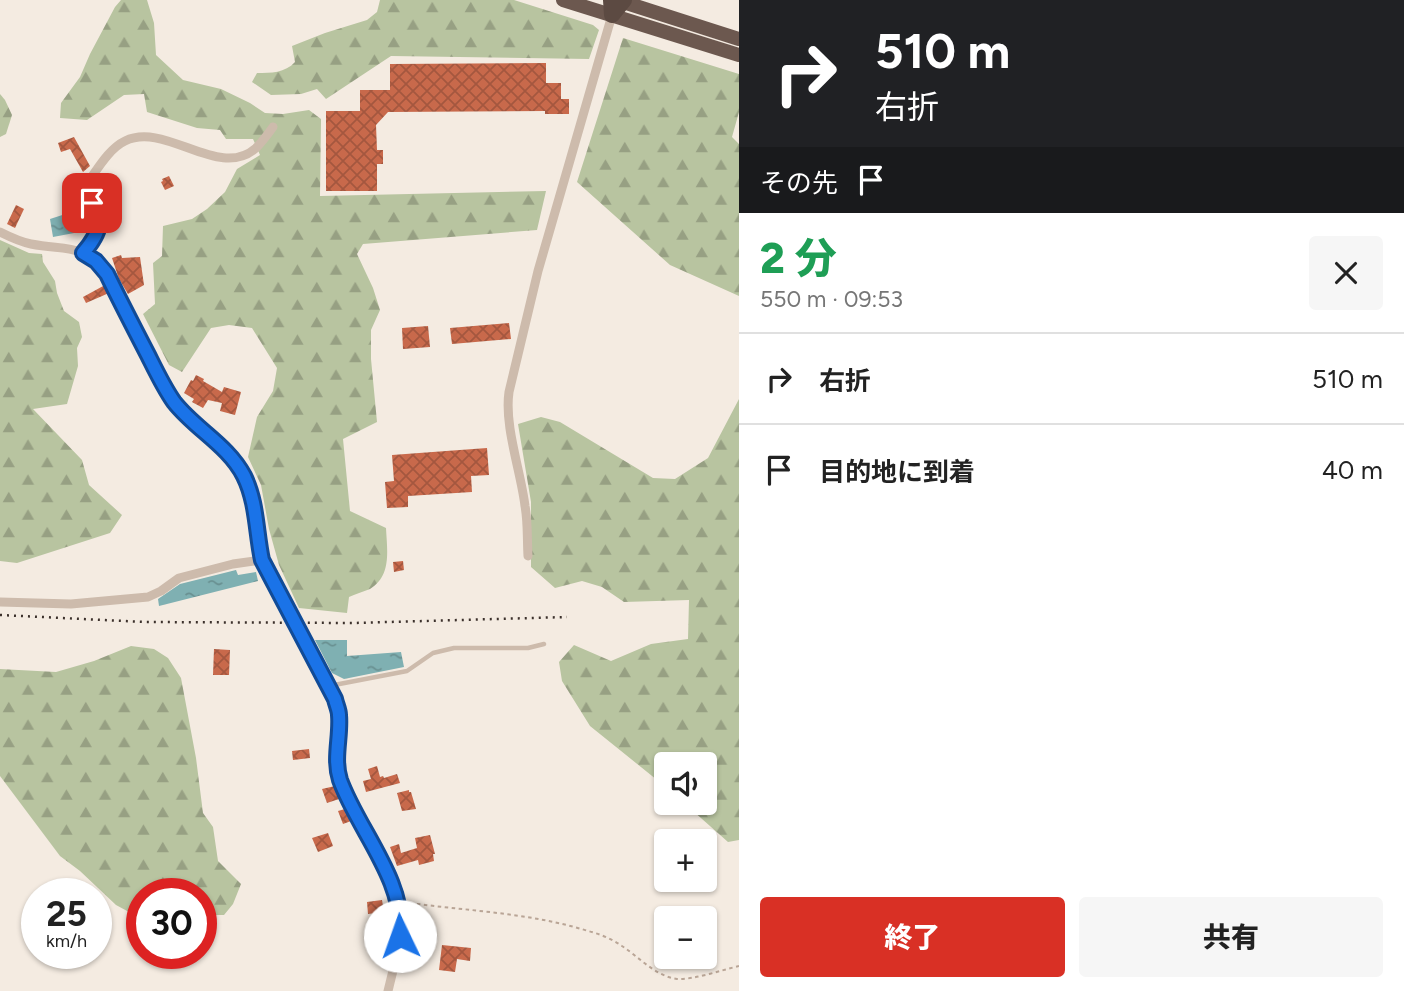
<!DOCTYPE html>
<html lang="ja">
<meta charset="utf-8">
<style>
body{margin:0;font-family:Figtree,"Noto Sans JP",sans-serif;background:#f6f6f6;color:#222;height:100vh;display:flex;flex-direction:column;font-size:26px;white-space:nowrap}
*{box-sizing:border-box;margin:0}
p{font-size:23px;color:#767676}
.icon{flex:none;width:38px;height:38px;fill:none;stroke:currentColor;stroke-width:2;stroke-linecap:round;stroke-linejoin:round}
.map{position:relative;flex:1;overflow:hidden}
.sheet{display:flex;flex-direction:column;background:#fff;width:665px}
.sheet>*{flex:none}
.banner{background:#202124;color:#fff;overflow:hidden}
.controls{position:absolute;left:654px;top:752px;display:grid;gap:14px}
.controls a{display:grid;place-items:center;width:63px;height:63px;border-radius:7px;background:#fff;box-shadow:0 2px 5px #0004;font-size:35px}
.speed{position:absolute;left:21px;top:878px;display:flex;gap:14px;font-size:35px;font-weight:700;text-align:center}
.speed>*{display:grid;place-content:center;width:91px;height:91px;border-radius:50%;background:#fff;box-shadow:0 2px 5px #0004;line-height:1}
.speed small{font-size:18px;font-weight:400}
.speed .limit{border:10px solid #d22;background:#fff;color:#111}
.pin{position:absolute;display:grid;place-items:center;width:60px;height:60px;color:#fff;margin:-30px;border-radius:14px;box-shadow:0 4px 10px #0006}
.me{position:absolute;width:77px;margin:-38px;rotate:357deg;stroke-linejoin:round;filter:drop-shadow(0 0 5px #0008)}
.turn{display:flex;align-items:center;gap:24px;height:147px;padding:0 21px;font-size:32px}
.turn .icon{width:91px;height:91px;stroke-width:2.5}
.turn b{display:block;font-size:49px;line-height:60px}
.then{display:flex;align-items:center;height:66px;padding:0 21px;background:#0003;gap:14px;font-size:26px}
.round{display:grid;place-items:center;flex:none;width:74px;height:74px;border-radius:7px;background:#f6f6f6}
.headline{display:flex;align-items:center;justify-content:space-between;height:119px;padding:0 21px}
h1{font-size:42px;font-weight:800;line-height:52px;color:#1e9e55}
.button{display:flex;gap:14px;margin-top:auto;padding:14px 21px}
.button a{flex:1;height:80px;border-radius:7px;background:#d93025;color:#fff;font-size:28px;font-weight:800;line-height:80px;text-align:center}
.button a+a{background:#f6f6f6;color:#222}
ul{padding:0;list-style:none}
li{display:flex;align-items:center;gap:21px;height:91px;padding:0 21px;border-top:2px solid #e0e0e0}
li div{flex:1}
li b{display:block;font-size:26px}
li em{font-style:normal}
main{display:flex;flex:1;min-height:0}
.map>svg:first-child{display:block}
.forest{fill:url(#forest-firs)}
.water{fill:url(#water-ripples)}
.building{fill:url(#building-cross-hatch)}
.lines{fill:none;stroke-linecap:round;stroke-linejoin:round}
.path{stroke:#b9a596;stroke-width:2;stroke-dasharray:3.5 3.5;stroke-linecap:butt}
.service{stroke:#cdbbac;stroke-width:4.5}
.minor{stroke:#cdbbac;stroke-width:9}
.trunk{stroke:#6c584f;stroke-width:14}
.motorway{stroke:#5c4a42;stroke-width:16}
.rail{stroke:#3b302b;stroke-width:2.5;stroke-dasharray:2 5;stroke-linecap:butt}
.route-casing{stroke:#114b97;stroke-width:18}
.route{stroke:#1a73e8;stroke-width:12}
</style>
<main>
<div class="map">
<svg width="739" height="991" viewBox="0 0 739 991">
<defs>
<pattern id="forest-firs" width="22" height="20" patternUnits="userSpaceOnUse" patternTransform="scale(1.75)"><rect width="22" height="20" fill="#b8c4a0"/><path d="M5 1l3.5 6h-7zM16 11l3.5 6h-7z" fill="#97a083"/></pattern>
<pattern id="water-ripples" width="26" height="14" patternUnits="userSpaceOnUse" patternTransform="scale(1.75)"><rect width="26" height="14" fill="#7fb0b2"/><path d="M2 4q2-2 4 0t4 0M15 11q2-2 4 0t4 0" fill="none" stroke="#699091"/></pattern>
<pattern id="building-cross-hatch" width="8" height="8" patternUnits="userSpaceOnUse" patternTransform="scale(1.75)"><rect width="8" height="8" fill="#c8694b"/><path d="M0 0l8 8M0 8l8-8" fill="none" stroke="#a4573f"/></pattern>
</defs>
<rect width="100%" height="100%" fill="#f4ebe1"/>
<g class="forest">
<path d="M121,0h26l7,23 2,32 27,25 38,9 29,14 15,10 18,1 26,-4 12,9 -1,77 226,-5 -9,39 -174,14 -6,10 16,34 7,22 -9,20v29l6,63 -34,17 7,72 36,17c1,22 6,48 -16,61 -7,3 -15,5 -21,8l-2,16 -48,-5 -20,-43 -10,-36 -8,-44 -13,-28 9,-40 16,-26 4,-23 -25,-40 -23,-3 -18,3 -29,44 -13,-7 -26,-51 12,-10 -2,-41 9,-7 1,-30 29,-7 15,-10 18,-17 12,-23 23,-14 -7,-16h-27l-6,-9 -23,-2 -50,-16 -3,-18 -20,1 -37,25 -27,-2 1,-15 19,-26 10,-23 25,-47z"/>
<path d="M380,0h134l79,25 6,5 -10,29 -198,-3 -65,43 -9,-10 -16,5 -30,1 -19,-13 5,-9c14,0 28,0 38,-11l-3,-16 33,-13 42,-13 10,-8z"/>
<path d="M623,38l116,36v38l-7,25 7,7v152l-69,-31 -93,-83z"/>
<path d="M0,94l5,6 7,15 -6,19 -6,3z"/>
<path d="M0,240l29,13 13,1 1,8 12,19 2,12 7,18 15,11 3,15 -5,11 1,18 -11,38 -34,5 49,51 7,25 33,30 -12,18 -93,30 -17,-2z"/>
<path d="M739,399v441l-11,2 -44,-39h21v-38h-38v23l-77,-62 -28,-45 -3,-19 15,-17 37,16 40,-17 37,-5 1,-39 -65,2 -22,-15 -20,-6 -27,7 -24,-21v-65l-13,-78 23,-7 19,5 93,56 22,1 33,-21z"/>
<path d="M131,646l23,3 14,9 13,20 15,80 7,55 10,14 5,34 23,23 -8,20 -9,11h-23v-21h-59v25l-26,-14 -36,-34 -20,-15 -60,-80v-107l56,3 38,-11z"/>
</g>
<g class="water">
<path d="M87,207l4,10 -1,13 -37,7 -3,-18z"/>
<path d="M236,570l2,5 18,-3 2,9 -99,25 -1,-7 22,-15z"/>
<path d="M315,640h32v16l54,-4 3,15 -60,12 -12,-6z"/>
</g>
<g class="building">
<path d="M546,63v20h15v16h8v15h-24v-3l-157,1 -12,13 1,25h6v14h-6v27h-51v-80h34v-21h30v-26z"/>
<path d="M74,137l16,29 -7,6 -13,-23 -9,3 -3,-9z"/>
<path d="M169,176l5,10 -9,4 -4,-8 2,-1 -1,-2z"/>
<path d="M79,195l3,9 -15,5 -3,-9z"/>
<path d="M117,197l4,12 -1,1 -15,4 -4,-12z"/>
<path d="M16,205l8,4 -9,19 -8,-4z"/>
<path d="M121,255l1,3 18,-1 4,28 -16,9 -9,-15 -7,-21z"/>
<path d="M105,285l4,8 -23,10 -3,-6z"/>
<path d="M509,323l2,16 -59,5 -2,-16z"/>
<path d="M428,326l2,21 -27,2 -1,-21z"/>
<path d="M196,375l8,4 -1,2 19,11 2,-5 17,5 -6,23 -15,-4 2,-8 -14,-3 -5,8 -11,-6 2,-3 -10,-6 7,-13 2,1z"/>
<path d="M487,448l2,27 -18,1 1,16 -64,4v11l-21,1 -2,-26 9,-1 -2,-26z"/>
<path d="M403,561l1,9 -10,2 -1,-10z"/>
<path d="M214,649l16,1 -1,25h-16z"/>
<path d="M309,749l1,9 -17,2 -1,-9z"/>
<path d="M377,766l3,11 3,-1 1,2 13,-4 3,9 -34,9 -3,-11 8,-2 -3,-10z"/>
<path d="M335,786l4,13 -12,4 -5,-14z"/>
<path d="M409,790v2h2l5,17 -14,2 -5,-18z"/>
<path d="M345,809l6,12 -8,3 -5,-13z"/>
<path d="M328,833l5,13 -15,6 -6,-14z"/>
<path d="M430,835l5,19h-2l1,7 -15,4 -1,-5 -21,6 -7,-19 9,-3 2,9 16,-5 -2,-10z"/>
<path d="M382,900l2,12 -16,2 -1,-12z"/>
<path d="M442,945l29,3 -1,13 -13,-2 -2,13 -16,-2z"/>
</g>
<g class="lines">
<path class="path" d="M410,903c59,8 121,10 178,28 12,3 24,8 34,15 17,11 33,30 55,33 16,1 45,-9 62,-13"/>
<path class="service" d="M329,686l78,-15 26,-18 21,-5h74l16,-4"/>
<g class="minor">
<path d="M0,232c10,5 21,10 31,12 36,7 49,-2 76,29 14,28 27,55 41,82 8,16 16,33 26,47 21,27 54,43 70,74 13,26 12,56 18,84l73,139 4,15 -3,44 3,19 7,19 46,87 6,19 3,19 -3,29 -10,41"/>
<path d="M83,253c7,-8 17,-22 16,-33 -1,-9 -10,-25 -14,-34 11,-14 23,-37 40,-45 41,-20 94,40 131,7 6,-6 12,-14 17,-21"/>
<path d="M528,556c-1,-17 0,-34 -3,-50 -4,-34 -21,-80 -16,-114l29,-121 74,-256"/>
<path d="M0,602l71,2 77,-7 13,-6 18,-13 54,-14 29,-4"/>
</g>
<g class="trunk">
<path d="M563,0l176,55"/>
<path d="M617,0l122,39"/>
</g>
<path class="motorway" d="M611,0l1,15 12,-15"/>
<path class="rail" d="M0,615l145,7 208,1 214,-6"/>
</g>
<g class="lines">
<defs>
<path id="route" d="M92,203c2,5 6,12 7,17 1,11 -9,25 -16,33l13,8 11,13c13,27 27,54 41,81 8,16 16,33 26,47 21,27 54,43 70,74 13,26 12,56 18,84l73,139c1,5 4,11 4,16 2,22 -6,43 1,65 18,50 66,101 60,156"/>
</defs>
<use href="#route" class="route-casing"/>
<use href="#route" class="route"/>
</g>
</svg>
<div class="controls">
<a><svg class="icon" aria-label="sound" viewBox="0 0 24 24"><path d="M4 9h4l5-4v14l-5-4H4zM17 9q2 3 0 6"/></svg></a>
<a>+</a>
<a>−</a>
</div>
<div class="speed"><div>25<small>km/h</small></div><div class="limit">30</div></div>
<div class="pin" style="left:92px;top:203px;background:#d93025"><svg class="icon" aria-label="arrive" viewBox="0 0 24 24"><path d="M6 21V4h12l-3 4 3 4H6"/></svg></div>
<svg class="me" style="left:400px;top:936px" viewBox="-20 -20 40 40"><circle r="19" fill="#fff"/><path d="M0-13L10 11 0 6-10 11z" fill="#1a73e8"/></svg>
</div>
<section class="sheet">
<div class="banner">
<div class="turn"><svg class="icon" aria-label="right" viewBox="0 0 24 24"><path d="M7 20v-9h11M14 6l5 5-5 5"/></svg><div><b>510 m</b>右折</div></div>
<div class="then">その先<svg class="icon" aria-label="arrive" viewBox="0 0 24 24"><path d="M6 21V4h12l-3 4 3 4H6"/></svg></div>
</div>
<div class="headline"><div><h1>2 分</h1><p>550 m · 09:53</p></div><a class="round"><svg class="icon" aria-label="close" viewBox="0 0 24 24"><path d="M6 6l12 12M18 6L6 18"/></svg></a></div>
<ul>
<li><svg class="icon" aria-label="right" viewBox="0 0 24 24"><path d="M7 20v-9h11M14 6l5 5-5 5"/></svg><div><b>右折</b></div><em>510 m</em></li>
<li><svg class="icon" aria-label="arrive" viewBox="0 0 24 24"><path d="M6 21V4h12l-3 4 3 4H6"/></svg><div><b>目的地に到着</b></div><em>40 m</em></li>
</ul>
<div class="button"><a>終了</a><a>共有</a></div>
</section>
</main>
